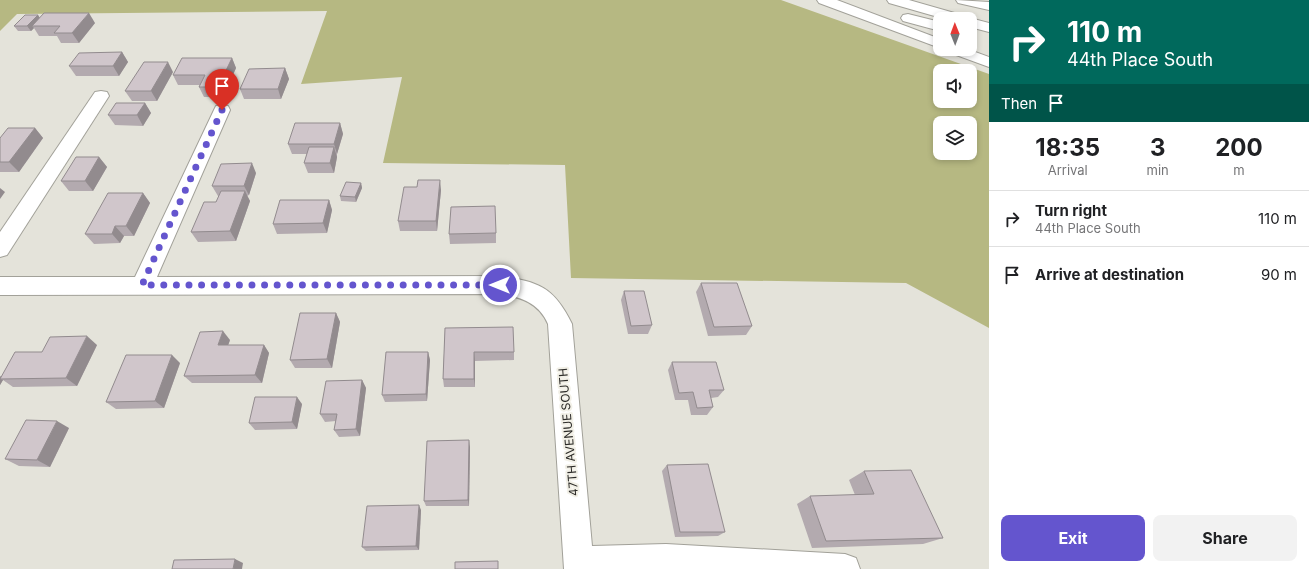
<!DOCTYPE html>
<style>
body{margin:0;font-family:Inter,sans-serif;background:#f2f2f2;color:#202124;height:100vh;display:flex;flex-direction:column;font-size:15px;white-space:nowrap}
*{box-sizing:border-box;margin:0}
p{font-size:13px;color:#757577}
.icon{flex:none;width:22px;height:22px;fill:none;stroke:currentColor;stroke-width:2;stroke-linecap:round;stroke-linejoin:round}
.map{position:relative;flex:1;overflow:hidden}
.details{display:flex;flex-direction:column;background:#fff;width:320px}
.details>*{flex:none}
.banner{background:#00695c;color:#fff;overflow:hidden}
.needle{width:26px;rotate:359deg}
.fabs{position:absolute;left:933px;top:12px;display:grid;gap:8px}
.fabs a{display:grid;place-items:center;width:44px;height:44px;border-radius:8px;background:#fff;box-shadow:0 2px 6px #0003;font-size:20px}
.pin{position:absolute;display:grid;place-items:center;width:34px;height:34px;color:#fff;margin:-41px -17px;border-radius:50% 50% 50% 0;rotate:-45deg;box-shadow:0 0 4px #0007}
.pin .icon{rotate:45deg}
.me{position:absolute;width:44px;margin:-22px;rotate:270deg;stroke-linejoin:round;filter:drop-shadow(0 0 3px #0008)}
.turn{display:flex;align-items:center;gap:14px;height:84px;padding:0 12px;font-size:18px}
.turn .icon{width:52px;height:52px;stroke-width:2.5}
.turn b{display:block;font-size:28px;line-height:34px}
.then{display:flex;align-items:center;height:38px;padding:0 12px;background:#0003;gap:8px;font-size:15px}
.eta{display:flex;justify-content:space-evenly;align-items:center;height:68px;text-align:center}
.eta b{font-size:24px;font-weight:700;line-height:28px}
.action{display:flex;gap:8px;margin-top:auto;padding:8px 12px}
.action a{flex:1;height:46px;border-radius:8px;background:#6455ce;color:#fff;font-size:16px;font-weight:700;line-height:46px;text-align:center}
.action a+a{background:#f2f2f2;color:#202124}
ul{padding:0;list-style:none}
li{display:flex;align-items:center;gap:12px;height:56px;padding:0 12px;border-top:1px solid #e0e0e0}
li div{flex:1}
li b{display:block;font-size:15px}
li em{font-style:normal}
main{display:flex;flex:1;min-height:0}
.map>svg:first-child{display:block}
.green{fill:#b6b882;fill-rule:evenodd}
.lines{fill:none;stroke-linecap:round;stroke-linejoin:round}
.minor-casing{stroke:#a2a199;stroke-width:2}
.highway-casing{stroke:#a2a199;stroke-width:2}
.minor{fill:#fff;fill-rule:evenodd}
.highway{fill:#fff;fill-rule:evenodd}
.wall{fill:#b3aaaf}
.shaded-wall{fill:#928b8e}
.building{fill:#d0c6cb;stroke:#928b8e}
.route{stroke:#6455ce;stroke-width:7;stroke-dasharray:0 12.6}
.labels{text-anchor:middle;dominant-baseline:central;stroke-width:4;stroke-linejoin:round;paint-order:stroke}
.street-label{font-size:12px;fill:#2c2b28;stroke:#f2f0e7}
</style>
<main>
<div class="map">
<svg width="989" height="569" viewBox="0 0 989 569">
<rect width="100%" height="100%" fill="#e4e3da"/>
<path class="green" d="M0,0h781l208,74v254l-83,-45 -335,-5 -6,-113 -182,-2 19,-86 -101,7 26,-73 -310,3 -17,17zM940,71h30v30h-30zM940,123h30v30h-30z"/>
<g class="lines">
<defs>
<g id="minor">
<path d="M101,91l6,1 2,4 -102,159 -7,2v-25l95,-140z"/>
<path d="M222,105l6,1 2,4 -73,167 343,-1c39,6 54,11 72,48l20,222 74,-2 179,10 11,4 4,11h-296l-16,-245c-9,-21 -27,-27 -48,-30l-500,1v-18h135l79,-167 2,-4z"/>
</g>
<g id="highway">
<path d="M817,0h20l103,39v9l-121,-45z"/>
<path d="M887,0h22l56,16 2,2h3l19,5v9l-19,-5v-8h-25l-56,-16z"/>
<path d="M956,0l33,2v8l-31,-7z"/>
<path d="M908,14l32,8v9l-37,-10 -2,-3 2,-3z"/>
<path d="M945,49h22l22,8v10l-41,-15z"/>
</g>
</defs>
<use href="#minor" class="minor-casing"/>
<use href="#highway" class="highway-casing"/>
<use href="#minor" class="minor"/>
<use href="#highway" class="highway"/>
</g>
<g class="wall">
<path d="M38,15l2,3 55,5 -16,20h-18l-4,-7h-18l-5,-8 -3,3h-13l-4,-5z"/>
<path d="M122,52l6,10 -9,14h-43l-7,-10z"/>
<path d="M232,58l4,10 -13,29h-19l-5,-10 1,-2h-22l-5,-10z"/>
<path d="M285,68l4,11 -8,20h-37l-4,-10z"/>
<path d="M173,72l-16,29h-25l-7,-10z"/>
<path d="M145,103l6,10 -8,13 -28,-1 -7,-10z"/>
<path d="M340,123l3,11 -6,20v3l-3,16h-26l-4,-10 3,-9h-15l-4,-10z"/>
<path d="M35,128l8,10 -24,34h-19v-34z"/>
<path d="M99,157l8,10 -14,24h-24l-8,-10z"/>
<path d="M256,173l-7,22 -2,1 3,5 -14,40 -38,1 -7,-10 25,-30 3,-6h-1l-6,-10z"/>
<path d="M361,183l1,5 -6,14 -15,-1 -1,-5z"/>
<path d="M441,190l-4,41h-37l-2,-10z"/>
<path d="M143,193l7,10 -16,33h-10l-4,7 -26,1 -9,-10z"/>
<path d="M329,200l3,10 -5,23 -50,1 -4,-10z"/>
<path d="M496,233v10l-46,1 -1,-10z"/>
<path d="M701,283l51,43 -6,9 -38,1 -12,-44z"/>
<path d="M624,291l28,34 -4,9h-20l-7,-34z"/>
<path d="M336,313l4,9 -8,46h-37l-5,-8z"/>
<path d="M445,328l69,24v8l-39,1v26h-31l-1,-8z"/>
<path d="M230,340l-2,5h36l5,8 -7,30h-70l-8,-7z"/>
<path d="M97,345l-20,41 -64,1 -10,-7 -3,5v-9l1,1 41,-25z"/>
<path d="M428,352l2,8 -3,41 -42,1 -3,-7z"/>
<path d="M672,362l52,28 -6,7 -7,1 2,9 -6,8h-16l-3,-15h-13l-7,-30z"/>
<path d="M180,363l-16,45 -48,1 -10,-7z"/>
<path d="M362,380l4,8 -6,48 -21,1 -5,-7 2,-9 -11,1 -5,-8z"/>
<path d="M302,404l-5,25 -42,1 -6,-7z"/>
<path d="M69,428l-19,39 -31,-1 -14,-7z"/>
<path d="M470,447l-1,59h-43l-2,-5z"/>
<path d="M667,465l58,67 -7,4 -43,1 -13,-66z"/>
<path d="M864,471l79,67 -20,6 -111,4 -15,-44 13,-8 45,-1 -6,-15z"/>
<path d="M421,510l-2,40 -53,1 -4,-4z"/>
</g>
<g class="shaded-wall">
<path d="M89,13l6,10 -16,20 -7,-10z"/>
<path d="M38,15l3,5 -9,6 2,2 -3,3 -4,-5z"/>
<path d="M122,52l6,10 -9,14 -6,-10z"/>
<path d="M232,58l4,10 -13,29 -5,-10z"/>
<path d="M168,62l5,10 -16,29 -6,-10z"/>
<path d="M285,68l4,11 -8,20 -3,-10z"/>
<path d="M145,103l6,10 -8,13 -6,-11z"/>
<path d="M340,123l3,11 -6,20 -3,-10z"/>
<path d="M35,128l8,10 -24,34 -10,-10z"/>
<path d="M334,147l3,10 -3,16 -4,-10z"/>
<path d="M99,157l8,10 -14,24 -8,-10z"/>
<path d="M252,163l4,10 -7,22 -5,-9z"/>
<path d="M440,180l1,10 -4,41 -1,-10z"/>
<path d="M361,183l1,5 -6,14 -1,-5z"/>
<path d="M0,188l5,4 -5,7z"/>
<path d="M245,191l5,10 -14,40 -6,-10z"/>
<path d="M143,193l7,10 -16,33 -8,-10z"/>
<path d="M329,200l3,10 -5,23 -4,-10z"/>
<path d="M115,226l9,10 -4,7 -8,-9z"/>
<path d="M336,313l4,9 -8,46 -5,-9z"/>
<path d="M223,331l7,9 -5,14 -7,-9z"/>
<path d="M87,336l10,9 -20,41 -11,-8z"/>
<path d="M264,345l5,8 -7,30 -7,-8z"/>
<path d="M428,352l2,8 -3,41 -1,-7z"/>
<path d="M474,352l1,9v26l-1,-8z"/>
<path d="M172,355l8,8 -16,45 -9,-7z"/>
<path d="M0,376l3,3h-3l3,1 -3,5z"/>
<path d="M362,380l4,8 -6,48 -4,-7z"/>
<path d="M297,397l5,7 -5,25 -5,-7z"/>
<path d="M57,421l12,7 -19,39 -13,-7z"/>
<path d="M469,440l1,7 -1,59 -1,-6z"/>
<path d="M419,505l2,5 -2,40 -3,-4z"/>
<path d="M235,559l8,4 -1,6h-9z"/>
</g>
<g class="building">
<path d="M44,13h45l-17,20h-18l6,-7h-28z"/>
<path d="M25,15h13l-11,11h-13z"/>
<path d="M122,52l-9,14h-44l10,-13z"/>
<path d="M182,58h50l-14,29h-19l6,-12h-32z"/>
<path d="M144,62h24l-17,29h-26z"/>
<path d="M285,68l-7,21h-38l9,-20z"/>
<path d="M116,103h29l-8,12h-29z"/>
<path d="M295,123h45l-6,21h-46z"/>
<path d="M8,128h27l-26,34h-9v-24z"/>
<path d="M309,147h25l-4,16h-26z"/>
<path d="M76,157h23l-14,24h-24z"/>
<path d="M252,163l-8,23h-32l9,-22z"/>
<path d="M418,180h22l-4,41h-38l6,-34h13z"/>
<path d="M346,182l15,1 -6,14 -15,-1z"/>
<path d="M221,191h24l-15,40 -39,1 13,-30h12z"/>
<path d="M108,193h35l-17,33h-11l-3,8h-27z"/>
<path d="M280,200h49l-6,23 -50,1z"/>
<path d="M495,206l1,27 -47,1 2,-27z"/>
<path d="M701,283h36l15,43 -38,1z"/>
<path d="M624,291h20l8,34 -21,1z"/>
<path d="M300,313h36l-9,46 -37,1z"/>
<path d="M513,327l1,25h-40v27h-31l2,-51z"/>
<path d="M223,331l-5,14h46l-9,30 -71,1 16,-44z"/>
<path d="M87,336l-21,42 -66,1 15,-27h27l8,-15z"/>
<path d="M386,352h42l-2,42 -44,1z"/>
<path d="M126,355h46l-17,46 -49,1z"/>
<path d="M672,362h44l8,28h-15l4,17 -16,1 -4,-16 -14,1z"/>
<path d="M362,380l-6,49 -22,1 3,-16h-17l6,-33z"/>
<path d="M255,397h42l-5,25 -43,1z"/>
<path d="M26,420l31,1 -20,39 -32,-1z"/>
<path d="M469,440l-1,60 -44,1 3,-60z"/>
<path d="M708,464l17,68h-45l-13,-67z"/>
<path d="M911,470l32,68 -117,3 -16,-45 64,-2 -10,-23z"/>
<path d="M419,505l-3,41 -54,1 5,-41z"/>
<path d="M235,559l-2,10h-61l2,-9z"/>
<path d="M498,561v8h-43v-7z"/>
</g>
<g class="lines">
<path class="route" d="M222,110l-80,175h358"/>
</g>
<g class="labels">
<g class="street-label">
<text transform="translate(568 432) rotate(-95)">47TH AVENUE SOUTH</text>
</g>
</g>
</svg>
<div class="fabs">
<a><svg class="needle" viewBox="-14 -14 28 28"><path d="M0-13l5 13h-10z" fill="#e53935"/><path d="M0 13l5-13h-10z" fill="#757577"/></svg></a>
<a><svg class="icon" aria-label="sound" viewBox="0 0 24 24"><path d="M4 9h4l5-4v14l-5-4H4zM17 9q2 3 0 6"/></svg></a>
<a><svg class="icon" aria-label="layers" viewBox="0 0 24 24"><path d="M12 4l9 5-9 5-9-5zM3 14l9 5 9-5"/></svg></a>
</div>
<div class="pin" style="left:222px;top:110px;background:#d93025"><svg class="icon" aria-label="arrive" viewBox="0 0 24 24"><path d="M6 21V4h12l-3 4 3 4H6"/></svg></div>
<svg class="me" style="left:500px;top:285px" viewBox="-20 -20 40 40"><circle r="17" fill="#6455ce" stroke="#fff" stroke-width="3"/><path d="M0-11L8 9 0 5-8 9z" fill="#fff"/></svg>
</div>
<section class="details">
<div class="banner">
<div class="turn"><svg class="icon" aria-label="right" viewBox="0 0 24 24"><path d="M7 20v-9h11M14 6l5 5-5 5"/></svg><div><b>110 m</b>44th Place South</div></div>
<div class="then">Then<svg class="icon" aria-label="arrive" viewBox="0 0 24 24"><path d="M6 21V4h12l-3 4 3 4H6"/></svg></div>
</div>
<div class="eta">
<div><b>18:35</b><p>Arrival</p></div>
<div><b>3</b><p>min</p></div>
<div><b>200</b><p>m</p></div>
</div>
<ul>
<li><svg class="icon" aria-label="right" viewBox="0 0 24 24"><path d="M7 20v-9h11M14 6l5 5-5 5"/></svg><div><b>Turn right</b><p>44th Place South</p></div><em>110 m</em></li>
<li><svg class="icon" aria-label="arrive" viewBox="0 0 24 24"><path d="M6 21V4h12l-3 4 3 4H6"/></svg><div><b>Arrive at destination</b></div><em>90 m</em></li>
</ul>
<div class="action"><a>Exit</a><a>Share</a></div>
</section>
</main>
